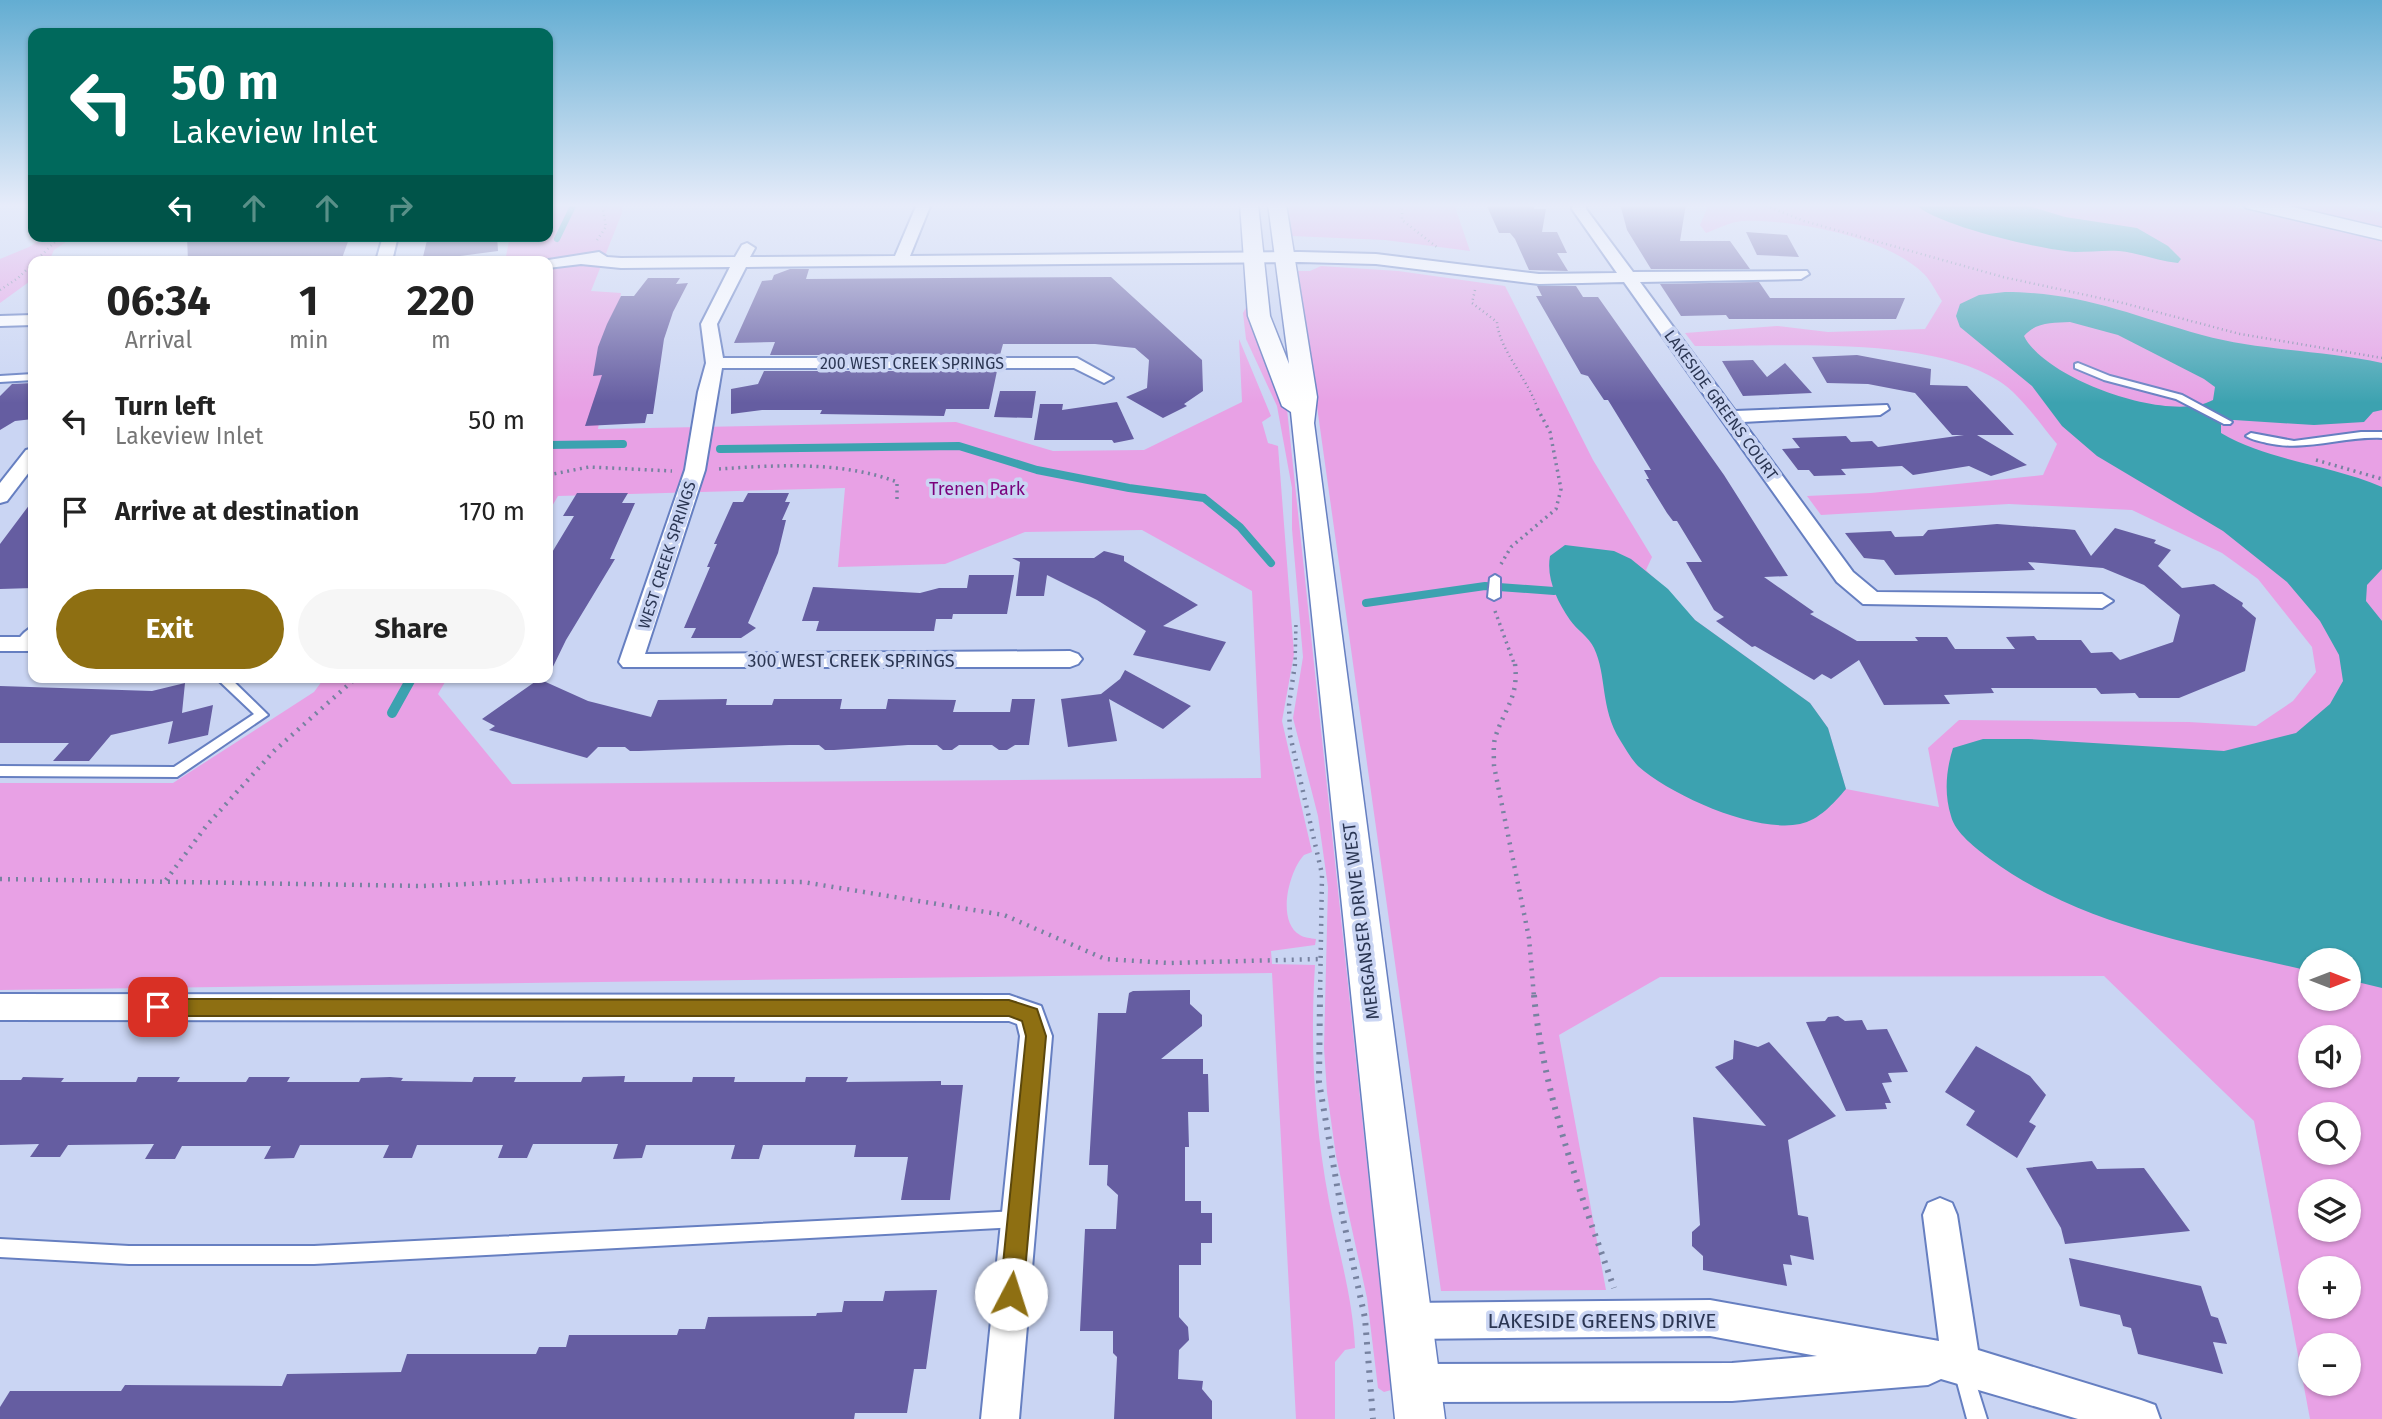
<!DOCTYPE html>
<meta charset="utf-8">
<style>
body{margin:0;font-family:"Fira Sans",sans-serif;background:#f6f6f6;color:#222;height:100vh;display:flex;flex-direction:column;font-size:26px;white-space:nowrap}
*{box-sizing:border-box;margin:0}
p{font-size:23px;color:#767676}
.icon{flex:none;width:38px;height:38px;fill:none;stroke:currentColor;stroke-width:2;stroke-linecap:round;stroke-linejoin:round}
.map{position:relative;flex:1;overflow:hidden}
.drawer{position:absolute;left:28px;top:256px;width:525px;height:427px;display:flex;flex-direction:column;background:#fff;border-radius:14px;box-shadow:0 2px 5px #0004}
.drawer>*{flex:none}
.guide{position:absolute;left:28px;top:28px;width:525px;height:214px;border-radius:14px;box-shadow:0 2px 5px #0004;background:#00695c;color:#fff;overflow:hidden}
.needle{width:46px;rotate:90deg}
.controls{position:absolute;left:2298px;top:948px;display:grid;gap:14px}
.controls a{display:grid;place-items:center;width:63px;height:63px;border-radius:50%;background:#fff;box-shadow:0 2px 5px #0004;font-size:35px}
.pin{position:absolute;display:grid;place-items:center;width:60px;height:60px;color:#fff;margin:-30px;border-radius:14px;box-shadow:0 4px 10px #0006}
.me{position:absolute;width:77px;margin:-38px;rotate:5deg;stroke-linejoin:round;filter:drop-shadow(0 0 5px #0008)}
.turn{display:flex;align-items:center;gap:24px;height:147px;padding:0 28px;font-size:32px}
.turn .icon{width:91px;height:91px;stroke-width:2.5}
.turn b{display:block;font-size:49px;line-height:60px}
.lanes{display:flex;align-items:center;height:66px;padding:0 28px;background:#0003;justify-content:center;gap:35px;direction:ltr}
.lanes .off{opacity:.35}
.eta{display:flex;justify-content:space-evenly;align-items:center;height:119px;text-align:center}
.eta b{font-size:42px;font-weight:700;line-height:49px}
.button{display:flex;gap:14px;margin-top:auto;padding:14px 28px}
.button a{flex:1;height:80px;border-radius:42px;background:#8e6f12;color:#fff;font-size:28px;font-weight:700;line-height:80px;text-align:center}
.button a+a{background:#f6f6f6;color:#222}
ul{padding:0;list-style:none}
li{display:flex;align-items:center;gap:21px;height:91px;padding:0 28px}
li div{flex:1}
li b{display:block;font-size:26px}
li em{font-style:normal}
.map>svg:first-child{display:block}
.green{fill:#e8a1e5;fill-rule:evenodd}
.water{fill:#3ca2b0;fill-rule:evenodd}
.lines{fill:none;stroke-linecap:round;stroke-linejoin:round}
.stream-far2{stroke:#3ca2b0;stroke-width:6}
.stream-far1{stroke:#3ca2b0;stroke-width:8}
.stream{stroke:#3ca2b0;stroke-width:10}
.building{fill:#655da1}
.service-casing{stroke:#667fc1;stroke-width:4}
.minor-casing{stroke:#667fc1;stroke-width:4}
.tertiary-casing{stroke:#667fc1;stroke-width:3}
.secondary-casing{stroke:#667fc1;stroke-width:3}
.path-far3{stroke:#7782a0;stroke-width:2.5;stroke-dasharray:1 3.5;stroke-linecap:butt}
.path-far2{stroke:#7782a0;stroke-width:3.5;stroke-dasharray:2 4.5;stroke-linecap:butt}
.path-far1{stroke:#7782a0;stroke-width:4.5;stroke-dasharray:2 6;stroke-linecap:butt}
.path{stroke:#7782a0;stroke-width:6;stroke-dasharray:2.5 7;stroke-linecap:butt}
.service{fill:#fff;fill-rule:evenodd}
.minor{fill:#fff;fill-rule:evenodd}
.tertiary{fill:#fff;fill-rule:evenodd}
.secondary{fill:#fff;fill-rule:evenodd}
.route{fill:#8e6f12;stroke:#5c480c;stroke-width:2}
.labels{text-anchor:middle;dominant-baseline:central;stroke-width:7;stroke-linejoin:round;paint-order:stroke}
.far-street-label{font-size:16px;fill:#2b3653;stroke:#cad5f3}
.park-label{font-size:18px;fill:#7a017c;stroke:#cad5f3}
.street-label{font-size:18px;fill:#2b3653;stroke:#cad5f3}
.near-street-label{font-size:21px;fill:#2b3653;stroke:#cad5f3}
</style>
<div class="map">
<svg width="2382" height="1419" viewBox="0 0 2382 1419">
<rect width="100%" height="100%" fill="#cad5f3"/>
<g class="green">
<path d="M548,204h74v9l-31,78 30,2 -23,136 358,-7 97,29 91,-1 98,-48 -3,-63 32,77 -9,6 6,21 10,3 16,208 -12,67 30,131 -8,3c-15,16 -28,66 -4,80 4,3 11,3 16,4l-1,6 -44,6 1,13 43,1c-5,80 -1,156 14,236 9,49 24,97 26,147l-10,2 -10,12v57h-39l-24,-446 -1272,17v-207h173l141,-91 11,-15h123l-10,17 74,90 749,-6 -9,-187 -110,-61 -117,2 -80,32 -107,3 7,-79 -287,8 -10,17v-252h-43l5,-25h38z"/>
<path d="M1288,204h166l16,47 -85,-11 -93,-4z"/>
<path d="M1709,204h513l160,37v1178h-72l-56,-298 -150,-145 -444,1 -101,58 47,255 -165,1 -143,-1020h12l11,-5 77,5 107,15 88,174 59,97 -6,13 49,50 115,83 18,25 18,61 93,18 -11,-59 31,-28 230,2 67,4 37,-25 23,-29 -4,-25 -54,-68 -36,-26 -90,-43 -123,-6 -188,11 -14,-19 64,-3 172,-18 14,-31c-17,-20 -36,-49 -58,-63 -72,-46 -218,-34 -304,-35l-10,-13 92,-7 51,6 97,-3 17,-28c-6,-9 -11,-20 -18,-27 -37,-37 -131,-55 -182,-53 -12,1 -25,8 -36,12l-6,-8zM2310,961h38v38h-38zM2310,1038h38v38h-38zM2310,1115h38v38h-38zM2310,1192h38v38h-38zM2310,1269h38v38h-38zM2310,1346h38v38h-38z"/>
<path d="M2284,204h72l-1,3 27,6v14z"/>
<path d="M46,236h29l-21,14 -5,11h-16v18l-33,24v-44l29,-12z"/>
<path d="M1247,306l6,25 34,78 104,981 -7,2 -6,-4 -11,-90 -31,-142 -9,-64 -3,-44 4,-161 -10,-71 -25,-98 10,-61 -11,-128v-41l-15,-82 -31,-67 -3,-26z"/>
</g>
<g class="water">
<path d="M1915,204h107l43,13 72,11 31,18 13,13 -3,4c-20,-2 -39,-10 -59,-12 -14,-1 -29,1 -44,1 -32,-2 -138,-26 -160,-48z"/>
<path d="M2005,292c77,0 125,23 197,43 58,16 121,15 180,28v47l-9,2 -9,10 -50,3 -80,-5 -13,4v9c50,29 108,31 161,54v82l-15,16 -1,16 16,20v367l-33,-8 -1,-19h-38v10c-110,-26 -227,-44 -320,-112 -13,-10 -35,-26 -39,-43 -7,-22 -5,-46 2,-68l30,-9h45l196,12 72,-18 34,-29 13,-23 -4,-26 -19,-34 -33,-39 -64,-51 -126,-75 -35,-30 -30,-40 -72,-59 -4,-11 4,-12 19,-9zM2070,322l48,13 86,44 11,8 -2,13c-44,24 -168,-21 -189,-64 12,-14 28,-13 46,-14z"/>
<path d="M1565,545l49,6 17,8 37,30 27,31 115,83 18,25 18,61c-13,15 -27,31 -46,35 -45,9 -128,-28 -162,-58 -7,-7 -13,-18 -18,-26 -20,-32 -13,-65 -26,-92 -5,-11 -18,-19 -24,-28 -13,-19 -24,-42 -20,-64z"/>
</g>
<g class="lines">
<path class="stream-far2" d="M557,239l17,-35"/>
<g class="stream-far1">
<path d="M548,445l75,-1"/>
<path d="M720,449l239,-3 78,24 92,18 75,10 36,29 31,36"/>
<path d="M1366,603l119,-17 69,5"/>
</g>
<path class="stream" d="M392,713l20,-36"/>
</g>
<g class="building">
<path d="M1486,204h48v5h12l-4,23h15l10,21h-10l11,18 -39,-1 -14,-31 -5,-6h-11z"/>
<path d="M1620,204h66l-6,37h50l20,28h-99l-24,-39z"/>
<path d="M1746,232l41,3 12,22 -42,-2z"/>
<path d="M187,236h163l-9,25h-153z"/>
<path d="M428,236h69l1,15 -76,10z"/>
<path d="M790,269h19l-3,10 305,-2 91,83 1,31 -19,13 3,2 -24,12 -37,-21 21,-9 2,-28 -14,-12 -40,-4h-92l-3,11h-230l5,-13 -41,1 28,-62 10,-1 2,-5z"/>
<path d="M648,278h32l-4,6 12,-1 -15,29 -9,27 -11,75h-6l-2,9 -60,3 17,-51 -9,1 5,-29 9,-23 14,-28h13z"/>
<path d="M1759,282l11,16h135l-9,21h-167l-3,-4 -45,1 -21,-32z"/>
<path d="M1537,286h39l7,11h15l126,178 64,101 -24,1 50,35 -4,2 47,27h61l-3,-4h32l8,12h60l-9,-12 28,-1 3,4h44l10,13 21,-1 8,8 53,-18 7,-27 -36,-30 -41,-17 -75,-6 7,8 -140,5 -11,-15 -20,-2 -19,-25 46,-2 4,6 28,-1 5,-6 69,-6 69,5 9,1 16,26 24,-28 41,12 -2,3 17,7 -13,16 24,22 32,-4 29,19 -1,3 14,12 -11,53 -66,27h-40l-4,-5 -34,1 -5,-6h-105l3,5 -50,2 6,9 -66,1 -25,-45 -28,19 -9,-5 -8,6 -59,-34 -3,1 -36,-26 8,-4 -10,-7 -28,-48h16l-25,-41h-4l-6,-8 -21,-34h3l-5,-9h7l-43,-70h-4l-16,-24 -7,-2 -45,-78h6z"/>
<path d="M1857,355l74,14 -1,16 37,1 47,49h-37l50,30 -36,11 -22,-10 -56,9 -11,-9 -61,3 5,6 -32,1 -5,-6h-11l-16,-21 18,-1 -8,-10 54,-2 5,6 21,-1 6,6 86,-12h-12l-37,-42 -47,-9 -41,-1 -15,-26z"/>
<path d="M1753,360l14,17 18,-14 27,30 -69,3 -21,-35z"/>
<path d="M764,371h233l-8,38h-43l-2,7 -124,-2 2,-4h-60l-31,4v-25l27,-5z"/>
<path d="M33,383v36l-18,2 -15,9v-34l12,-12z"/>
<path d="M1000,391h36l-4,27 -38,-1z"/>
<path d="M1117,402l17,37 -20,4 -2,-3h-78l6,-36h23l-1,6z"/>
<path d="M577,493h51l-6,10h13l-25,56h5l-49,81 -18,37v-118l26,-43h-11z"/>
<path d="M748,493h41l-4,9h5l-8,18h4l-8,33 -30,70 8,5 -15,10h-50l5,-10h-12l26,-61h-3l10,-23h-3l19,-42h10z"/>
<path d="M33,500v88l-33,1v-45z"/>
<path d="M1104,551l20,5v5l74,44 -35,21 63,16 -16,29 -77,-16 13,-24 -49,-31 -50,-25 -3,21h-28l4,-34 -8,-4h82z"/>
<path d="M969,575h45l-7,39h-54l-1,5h-16l-2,12h-118l3,-10h-17l11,-34 107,6 19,-5h28z"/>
<path d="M1125,670l66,36 -28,23 -54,-30 8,42 -49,6 -7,-48 40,-5 19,-15z"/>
<path d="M539,679l49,22 63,16 7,-17 69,-1 -1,6h46l2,-6h68l-2,10h46l2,-10 68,1 -3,12h57l2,-13h23l-6,46h-14l-8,5h-8l-7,-5h-33l-7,5h-9l-6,-5h-29l-74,5h-9l-6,-5h-30l-150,6h-9l-5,-4h-27l-11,11 -98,-28 6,-4 -13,-7z"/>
<path d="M185,683l-3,30 31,-8 -5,30 -40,9 5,-23 -62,14 -22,26h-36l16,-18h-69v-57l152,5z"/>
<path d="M1190,990v14l12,11v11l-41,33h42v15h5l1,38h-21l1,35h-4v54h16v12h11v30h-11v22h-22v52l9,10 1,13 -10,10 -1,29 25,2 -1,8 10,12v18h-98l3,-62 -4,-4v-22h-33l5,-102h31l2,-34 -11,-10 1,-20h-19l9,-152h28l3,-20 4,-2z"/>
<path d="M1838,1016l7,5 17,-1 5,10 20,-1 21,43 -20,1 4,9 -10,1 9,20h-6l2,6 -41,2 -40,-89 19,-1 3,-4z"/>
<path d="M1734,1040l24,7 11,-5 67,74 -48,24 10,75 10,2 6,43 -24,-5 2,10 -9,-1 4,22 -84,-16v-14l-11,-10v-14l8,-7 -7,-108 73,9 -51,-59 18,-8z"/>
<path d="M1976,1046l54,30 16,19 -17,27 7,4 -19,32 -51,-33 9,-14 -30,-19z"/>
<path d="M625,1076l-1,6h68l1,-5h42l-1,5h71l1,-5h42l-2,5 95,-1v4h22l-13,115h-49l7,-43h-54l2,-12h-93l-4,14h-28l4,-14h-89l-4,13 -29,1 5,-15h-85l-6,14h-29l5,-13h-86l-5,13h-29l6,-13h-89l-6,13 -30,1 7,-13h-89l-7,13h-30l9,-15 -86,1 -8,12h-30l9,-13 -39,1v-65h21l2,-3 41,1 -3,4h75l2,-5h42l-3,5h69l3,-5h41l-3,5h72l2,-4 29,-1 13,1 -2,3 71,1 2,-5h42l-2,5h67l2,-5z"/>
<path d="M2092,1161l5,8 47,-1 46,63 -125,13 -4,-16 -35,-60z"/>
<path d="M2069,1258l132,28 10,30 7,2 9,26 -14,-2 10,32 -85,-20 -7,-26 -8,-2 -3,-11 -40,-9z"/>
<path d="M937,1290l-11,79h-12l-7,44h-52l-1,6h-854v-12l10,-16h111l4,-6 157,1 5,-12 114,-2 6,-18h129l3,-7h27l3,-12h108l2,-6h26l3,-12 108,-1 1,-3 25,-1 2,-11h39l2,-10z"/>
</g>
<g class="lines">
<defs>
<g id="service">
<path d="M2078,363l32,13 72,19 50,27 -2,2h-6l-48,-25 -72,-19 -29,-12v-4z"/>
<path d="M33,374v6l-33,2v-6z"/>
<path d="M2361,432h21v6c-39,-2 -76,14 -115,5 -7,-2 -15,-3 -21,-7l5,-3 43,8z"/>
<path d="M1495,575l5,3v19l-6,3 -6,-3 2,-19z"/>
<path d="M33,627v11l-8,9h-8l-2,-3c4,-6 11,-15 18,-17z"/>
<path d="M215,677h14l39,38 -91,62 -177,-1v-10l174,1 80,-53z"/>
<path d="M1018,1211l6,2 3,6 -3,6 -6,2 -704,37h-185l-129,-7v-18l129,7h185z"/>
<path d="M1963,1362l7,2 2,7 15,48h-20l-13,-48 2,-7z"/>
</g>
<g id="minor">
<path d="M917,204h14l-21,52 390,-4 76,2 163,20 78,-1 -45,-64 1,-5h14l-1,5 47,63 174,-1 2,3 -8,5 -161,3 95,129 152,-6 2,4 -9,6 -137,7 110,150 24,20 225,2 11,7 -11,7 -239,-4 -26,-22 -213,-300 -85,2 -163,-20 -76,-2 -554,5 -29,57 6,34h354l36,20 -9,5 -30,-15h-352l-17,102 -60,184 425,-3 8,3 4,5 -4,5 -8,3h-447l-4,-5 66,-192 13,-78 8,-29 -5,-39 29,-57 -109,1 -40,-4 -33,4v-7h-6l57,-9 8,5 14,1 114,-1 7,-12 5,-2 8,5 -5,9 145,-1z"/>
<path d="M383,236h15l-6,25h-16z"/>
<path d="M33,315v10l-33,1v-10z"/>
<path d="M33,448v19l-26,34 -7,2v-20l26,-33z"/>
<rect x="0" y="637" width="33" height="14"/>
<path d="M0,994l1009,1 32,11 11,30 -33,383h-38l39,-383 -3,-12 -8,-3 -1009,-1z"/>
<path d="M1940,1198l12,5 5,12 21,135 163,50 14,5 5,14h-82l-137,-40 -13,6 -196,16 -316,1 -13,-6 -6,-13 6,-13 13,-6 316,-1 85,-7 -107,-20 -302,3 -13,-5 -5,-13 5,-13 13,-5 302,-3 229,41 -16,-126 5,-12z"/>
</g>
<path id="tertiary" d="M1240,204h18l12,112 19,48 -21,-160h18l31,193 -3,26 131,996h-50l-104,-1007 -9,-6 -34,-90z"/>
<path id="secondary" d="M2243,204h38l101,24v12l-136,-32z"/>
</defs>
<use href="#service" class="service-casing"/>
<use href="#minor" class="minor-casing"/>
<use href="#tertiary" class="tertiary-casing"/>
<use href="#secondary" class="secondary-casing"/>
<g class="path-far3">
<path d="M1402,204v16l36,28"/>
<path d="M1762,204l42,17 199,56 120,26 117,31 142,24"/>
<path d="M602,206l16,-2"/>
<path d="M597,240l9,-13 -4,-23"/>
<path d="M0,290l18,-12 43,-42"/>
<path d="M1475,290l-3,13 25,19c2,27 30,56 40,85"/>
</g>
<g class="path-far2">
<path d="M2316,460l66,19"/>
<path d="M719,469c58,-4 123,-8 178,13v21"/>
<path d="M548,475l41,-8 83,4"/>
<path d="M1501,564l10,-17 45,-38 5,-20 -11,-57 -14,-26"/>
<path d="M1495,611l20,55"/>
<path d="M1295,666l1,-45"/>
</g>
<g class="path-far1">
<path d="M1295,664l-6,41 1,30 32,139 -2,123"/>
<path d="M1515,664c4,34 -11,45 -20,74 -2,8 -1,19 -1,28l35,172 5,59"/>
<path d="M0,879l423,7 153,-7 227,3 201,33 101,44 64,4 152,-4"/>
<path d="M166,880l41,-55 67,-74 83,-74"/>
</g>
<g class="path">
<path d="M1320,995l-1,87 23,132 23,104 8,101"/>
<path d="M1534,995c9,98 47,200 80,293"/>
</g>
<use href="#service" class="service"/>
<use href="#minor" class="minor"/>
<use href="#tertiary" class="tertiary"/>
<use href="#secondary" class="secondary"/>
</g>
<linearGradient id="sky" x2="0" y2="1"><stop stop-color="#63add2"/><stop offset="0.51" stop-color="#e7ecfa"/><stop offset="1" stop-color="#e7ecfa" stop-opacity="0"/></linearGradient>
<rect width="2382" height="403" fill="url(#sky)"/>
<path class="route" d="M158,999l851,1 28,9 9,27 -23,258 -3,8 -9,4 -8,-4 -3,-8 26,-258 -4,-15 -13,-5h-851l-7,-3 -3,-6 3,-5z"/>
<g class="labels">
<g class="far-street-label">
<text x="912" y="363">200 WEST CREEK SPRINGS</text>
<text transform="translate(1721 405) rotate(54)">LAKESIDE GREENS COURT</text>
<text transform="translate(667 555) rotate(-72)">WEST CREEK SPRINGS</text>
</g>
<g class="park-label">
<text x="977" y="489">Trenen Park</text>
</g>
<g class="street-label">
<text x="851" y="661">300 WEST CREEK SPRINGS</text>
<text transform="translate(1361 921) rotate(-97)">MERGANSER DRIVE WEST</text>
</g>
<g class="near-street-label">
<text x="1602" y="1321">LAKESIDE GREENS DRIVE</text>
</g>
</g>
</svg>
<div class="controls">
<a><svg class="needle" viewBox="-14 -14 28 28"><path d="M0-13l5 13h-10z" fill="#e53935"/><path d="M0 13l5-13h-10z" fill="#767676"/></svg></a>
<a><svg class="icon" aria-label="sound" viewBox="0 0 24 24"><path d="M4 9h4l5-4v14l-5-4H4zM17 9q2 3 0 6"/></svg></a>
<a><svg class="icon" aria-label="search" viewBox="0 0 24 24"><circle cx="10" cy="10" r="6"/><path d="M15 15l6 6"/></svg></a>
<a><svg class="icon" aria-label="layers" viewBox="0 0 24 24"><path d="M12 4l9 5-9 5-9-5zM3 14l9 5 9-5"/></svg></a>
<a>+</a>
<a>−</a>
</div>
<div class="pin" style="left:158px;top:1007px;background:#d93025"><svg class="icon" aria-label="arrive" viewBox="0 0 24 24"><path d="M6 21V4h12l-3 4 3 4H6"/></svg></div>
<svg class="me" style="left:1011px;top:1294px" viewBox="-20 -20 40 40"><circle r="19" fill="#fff"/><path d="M0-13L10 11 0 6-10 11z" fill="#8e6f12"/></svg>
<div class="guide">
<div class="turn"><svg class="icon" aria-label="left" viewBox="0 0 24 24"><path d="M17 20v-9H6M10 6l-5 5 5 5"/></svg><div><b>50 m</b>Lakeview Inlet</div></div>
<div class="lanes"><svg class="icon" aria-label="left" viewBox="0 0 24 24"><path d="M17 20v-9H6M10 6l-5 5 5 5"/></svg><svg class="icon off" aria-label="ahead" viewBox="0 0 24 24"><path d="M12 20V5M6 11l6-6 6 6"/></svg><svg class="icon off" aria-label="ahead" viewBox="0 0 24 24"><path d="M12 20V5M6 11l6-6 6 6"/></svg><svg class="icon off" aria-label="right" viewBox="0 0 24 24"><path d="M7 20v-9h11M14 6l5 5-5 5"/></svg></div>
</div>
<section class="drawer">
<div class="eta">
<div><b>06:34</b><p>Arrival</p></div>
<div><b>1</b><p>min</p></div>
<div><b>220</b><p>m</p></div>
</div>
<ul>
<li><svg class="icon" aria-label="left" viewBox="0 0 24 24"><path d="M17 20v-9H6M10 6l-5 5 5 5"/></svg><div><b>Turn left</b><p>Lakeview Inlet</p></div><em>50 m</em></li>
<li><svg class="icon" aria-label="arrive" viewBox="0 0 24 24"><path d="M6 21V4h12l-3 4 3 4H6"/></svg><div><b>Arrive at destination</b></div><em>170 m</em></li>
</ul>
<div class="button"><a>Exit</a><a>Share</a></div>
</section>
</div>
